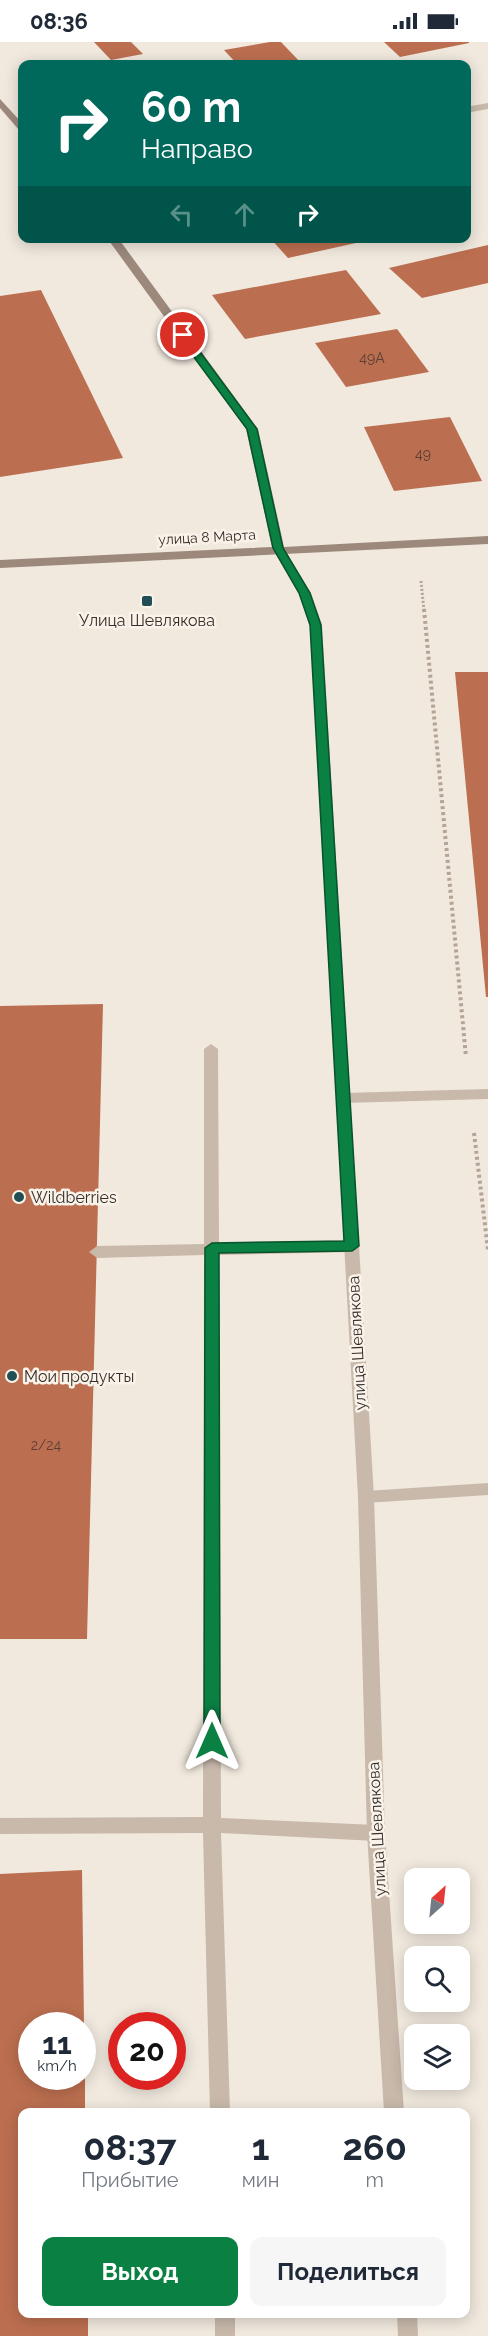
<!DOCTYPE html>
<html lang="ru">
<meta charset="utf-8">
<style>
body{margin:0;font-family:Raleway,sans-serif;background:#f6f6f7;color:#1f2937;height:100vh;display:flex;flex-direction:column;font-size:22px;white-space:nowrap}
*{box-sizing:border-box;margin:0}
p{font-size:20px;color:#747a83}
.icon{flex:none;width:33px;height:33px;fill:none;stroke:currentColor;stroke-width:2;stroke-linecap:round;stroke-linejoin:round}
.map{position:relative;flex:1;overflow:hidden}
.details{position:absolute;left:18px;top:2066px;width:452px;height:210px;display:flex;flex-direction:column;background:#fff;border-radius:12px;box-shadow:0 3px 15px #0003}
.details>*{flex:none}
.banner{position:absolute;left:18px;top:18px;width:453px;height:183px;border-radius:12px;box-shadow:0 3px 15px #0003;background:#00695c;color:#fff;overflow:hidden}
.needle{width:39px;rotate:27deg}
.tools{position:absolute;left:404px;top:1826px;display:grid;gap:12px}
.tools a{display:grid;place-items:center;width:66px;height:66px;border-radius:12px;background:#fff;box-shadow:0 3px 15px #0003;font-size:30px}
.speed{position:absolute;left:18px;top:1970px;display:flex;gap:12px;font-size:30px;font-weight:700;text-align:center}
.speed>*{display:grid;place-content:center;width:78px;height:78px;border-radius:50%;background:#fff;box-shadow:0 3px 15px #0003;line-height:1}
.speed small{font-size:15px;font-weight:400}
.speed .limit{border:9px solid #d22;background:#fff;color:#111}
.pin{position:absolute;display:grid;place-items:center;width:51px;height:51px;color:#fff;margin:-26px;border:3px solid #fff;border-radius:50%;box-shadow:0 2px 6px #0007}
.me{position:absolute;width:66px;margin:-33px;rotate:0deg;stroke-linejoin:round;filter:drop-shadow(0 0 4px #0008)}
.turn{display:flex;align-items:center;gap:21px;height:126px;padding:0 24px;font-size:27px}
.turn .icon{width:78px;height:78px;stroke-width:2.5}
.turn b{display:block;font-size:42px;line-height:51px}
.lanes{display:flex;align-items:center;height:57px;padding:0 24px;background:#0003;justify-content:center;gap:30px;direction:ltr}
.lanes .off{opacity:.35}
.eta{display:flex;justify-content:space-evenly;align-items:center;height:102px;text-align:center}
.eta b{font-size:36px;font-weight:700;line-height:42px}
.primary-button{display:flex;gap:12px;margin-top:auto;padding:12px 24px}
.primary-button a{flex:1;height:69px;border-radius:12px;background:#0b8043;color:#fff;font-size:24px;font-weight:700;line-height:69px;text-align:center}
.primary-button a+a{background:#f6f6f7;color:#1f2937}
.status{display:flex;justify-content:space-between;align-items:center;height:42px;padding:0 30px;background:#fff;direction:ltr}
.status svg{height:16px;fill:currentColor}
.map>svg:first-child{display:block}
.building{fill:#bc6f50}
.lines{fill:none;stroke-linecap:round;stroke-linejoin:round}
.path-far1{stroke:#b4a495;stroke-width:3;stroke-dasharray:2 2;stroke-linecap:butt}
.path{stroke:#b4a495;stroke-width:4;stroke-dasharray:3 3;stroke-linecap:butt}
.lane{fill:#c8b9ab;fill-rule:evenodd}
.street{fill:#c8b9ab;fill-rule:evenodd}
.secondary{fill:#9c897c;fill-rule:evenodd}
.route{fill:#0b8043;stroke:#07532c;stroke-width:1.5}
.poi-dot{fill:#224f55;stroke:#f9f3ea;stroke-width:2}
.labels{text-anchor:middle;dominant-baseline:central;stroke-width:5;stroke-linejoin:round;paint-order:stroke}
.number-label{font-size:14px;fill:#583e34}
.far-street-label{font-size:14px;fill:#362e2a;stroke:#f9f3ea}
.poi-label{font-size:16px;fill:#362e2a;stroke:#f9f3ea;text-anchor:start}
.street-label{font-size:16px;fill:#362e2a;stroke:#f9f3ea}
</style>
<div class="status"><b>08:36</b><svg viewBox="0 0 49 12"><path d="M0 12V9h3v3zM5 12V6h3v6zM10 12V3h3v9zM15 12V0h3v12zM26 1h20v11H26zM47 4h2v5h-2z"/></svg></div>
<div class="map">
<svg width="488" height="2294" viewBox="0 0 488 2294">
<rect width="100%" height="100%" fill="#f1e9de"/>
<g class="building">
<path d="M94,0h37l12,12 -32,6z"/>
<path d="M270,0h11l21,22h-65l-13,-14z"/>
<path d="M384,0h85v1l-69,14z"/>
<path d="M270,196h82l4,5 -68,15z"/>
<path d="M488,203v38l-66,15 -33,-30z"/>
<path d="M346,228l35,44 -136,25 -33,-44z"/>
<path d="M41,248l82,168 -123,19v-181z"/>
<path d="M397,287l32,43 -83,15 -31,-44z"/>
<path d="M450,375l32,64 -88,10 -30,-64z"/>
<path d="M455,630h33v325h-2z"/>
<path d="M103,962l-16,635h-87v-633z"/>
<path d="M82,1828l2,155h-52v51h53v36h-63v201h66v23h-88v-462z"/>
</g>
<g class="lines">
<path class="path-far1" d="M421,539l3,30"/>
<g class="path">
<path d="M424,567l42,448"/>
<path d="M474,1091l14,117"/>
</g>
<g class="lane">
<path d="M211,1002l7,5 1,195 133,-4 8,6 -8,6 -133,3 2,563 155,7 6,2 3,6 -3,6 -6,2 -155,-8 9,279h-20l-7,-279 -203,1v-16l203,-1 1,-562 -107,3 -8,-6 8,-6 107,-2v-195z"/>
<path d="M488,1047v10l-145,4 -7,-5 7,-5z"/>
<path d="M488,1441v12l-122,8 -6,-1 -2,-5 2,-5 6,-1z"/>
<rect x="215" y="2271" width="20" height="23"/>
</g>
<g class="street">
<path d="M488,61v6l-22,4v-6z"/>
<path d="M278,502l6,4 27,45 11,32 52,872 11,336 19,279h-20l-17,-279 -9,-336 -48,-872 -11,-32 -27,-45z"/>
<path d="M397,2271h20l1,23h-20z"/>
</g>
<g class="secondary">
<path d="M0,57l22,24v8l-3,-1 -19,-22z"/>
<path d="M107,196h11l140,191 26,118 204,-11v8l-488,24v-8l272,-13 -26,-118z"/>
</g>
</g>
<path class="route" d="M179,291h7l71,96 26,119 27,45 11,32 38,621 -7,5 -133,2 1,488 -2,5h-12l-2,-5 1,-493 7,-5 132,-2 -34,-616 -11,-32 -26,-45 -26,-119 -68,-92z"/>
<g class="poi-dot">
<rect x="141" y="553" width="12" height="12" rx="3"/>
<circle cx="19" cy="1155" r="6"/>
<circle cx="12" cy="1334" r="6"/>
</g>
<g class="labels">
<g class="number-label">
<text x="372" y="316">49А</text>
<text x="423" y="412">49</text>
<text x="46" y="1403">2/24</text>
</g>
<g class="far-street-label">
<text transform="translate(207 495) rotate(-3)">улица 8 Марта</text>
</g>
<g class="poi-label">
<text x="147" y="578" text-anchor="middle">Улица Шевлякова</text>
<text x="31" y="1155">Wildberries</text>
<text x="24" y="1334">Мои продукты</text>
</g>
<g class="street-label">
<text transform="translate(357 1301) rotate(-93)">улица Шевлякова</text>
<text transform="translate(377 1787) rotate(-93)">улица Шевлякова</text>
</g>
</g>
</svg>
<div class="tools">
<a><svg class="needle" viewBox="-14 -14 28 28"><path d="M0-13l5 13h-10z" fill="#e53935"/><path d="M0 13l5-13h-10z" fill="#747a83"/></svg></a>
<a><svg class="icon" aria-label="search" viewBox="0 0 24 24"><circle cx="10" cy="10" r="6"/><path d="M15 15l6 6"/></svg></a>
<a><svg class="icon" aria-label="layers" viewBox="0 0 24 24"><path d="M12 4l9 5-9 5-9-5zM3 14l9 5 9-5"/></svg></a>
</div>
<div class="speed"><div>11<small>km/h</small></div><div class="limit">20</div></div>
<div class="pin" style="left:183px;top:293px;background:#d93025"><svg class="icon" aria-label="arrive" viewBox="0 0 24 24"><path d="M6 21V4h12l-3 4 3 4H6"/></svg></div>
<svg class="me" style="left:212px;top:1699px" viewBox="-20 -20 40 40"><path d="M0-17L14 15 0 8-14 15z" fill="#0b8043" stroke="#fff" stroke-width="4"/></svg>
<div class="banner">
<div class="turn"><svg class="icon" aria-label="right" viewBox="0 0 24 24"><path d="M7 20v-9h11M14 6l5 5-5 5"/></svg><div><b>60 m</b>Направо</div></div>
<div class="lanes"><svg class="icon off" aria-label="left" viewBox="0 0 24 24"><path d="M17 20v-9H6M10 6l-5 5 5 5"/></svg><svg class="icon off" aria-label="ahead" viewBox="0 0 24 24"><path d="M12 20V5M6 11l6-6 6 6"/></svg><svg class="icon" aria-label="right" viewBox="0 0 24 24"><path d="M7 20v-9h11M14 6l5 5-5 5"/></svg></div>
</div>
<section class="details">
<div class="eta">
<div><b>08:37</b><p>Прибытие</p></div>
<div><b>1</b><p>мин</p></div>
<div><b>260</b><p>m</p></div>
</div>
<div class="primary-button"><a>Выход</a><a>Поделиться</a></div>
</section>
</div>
